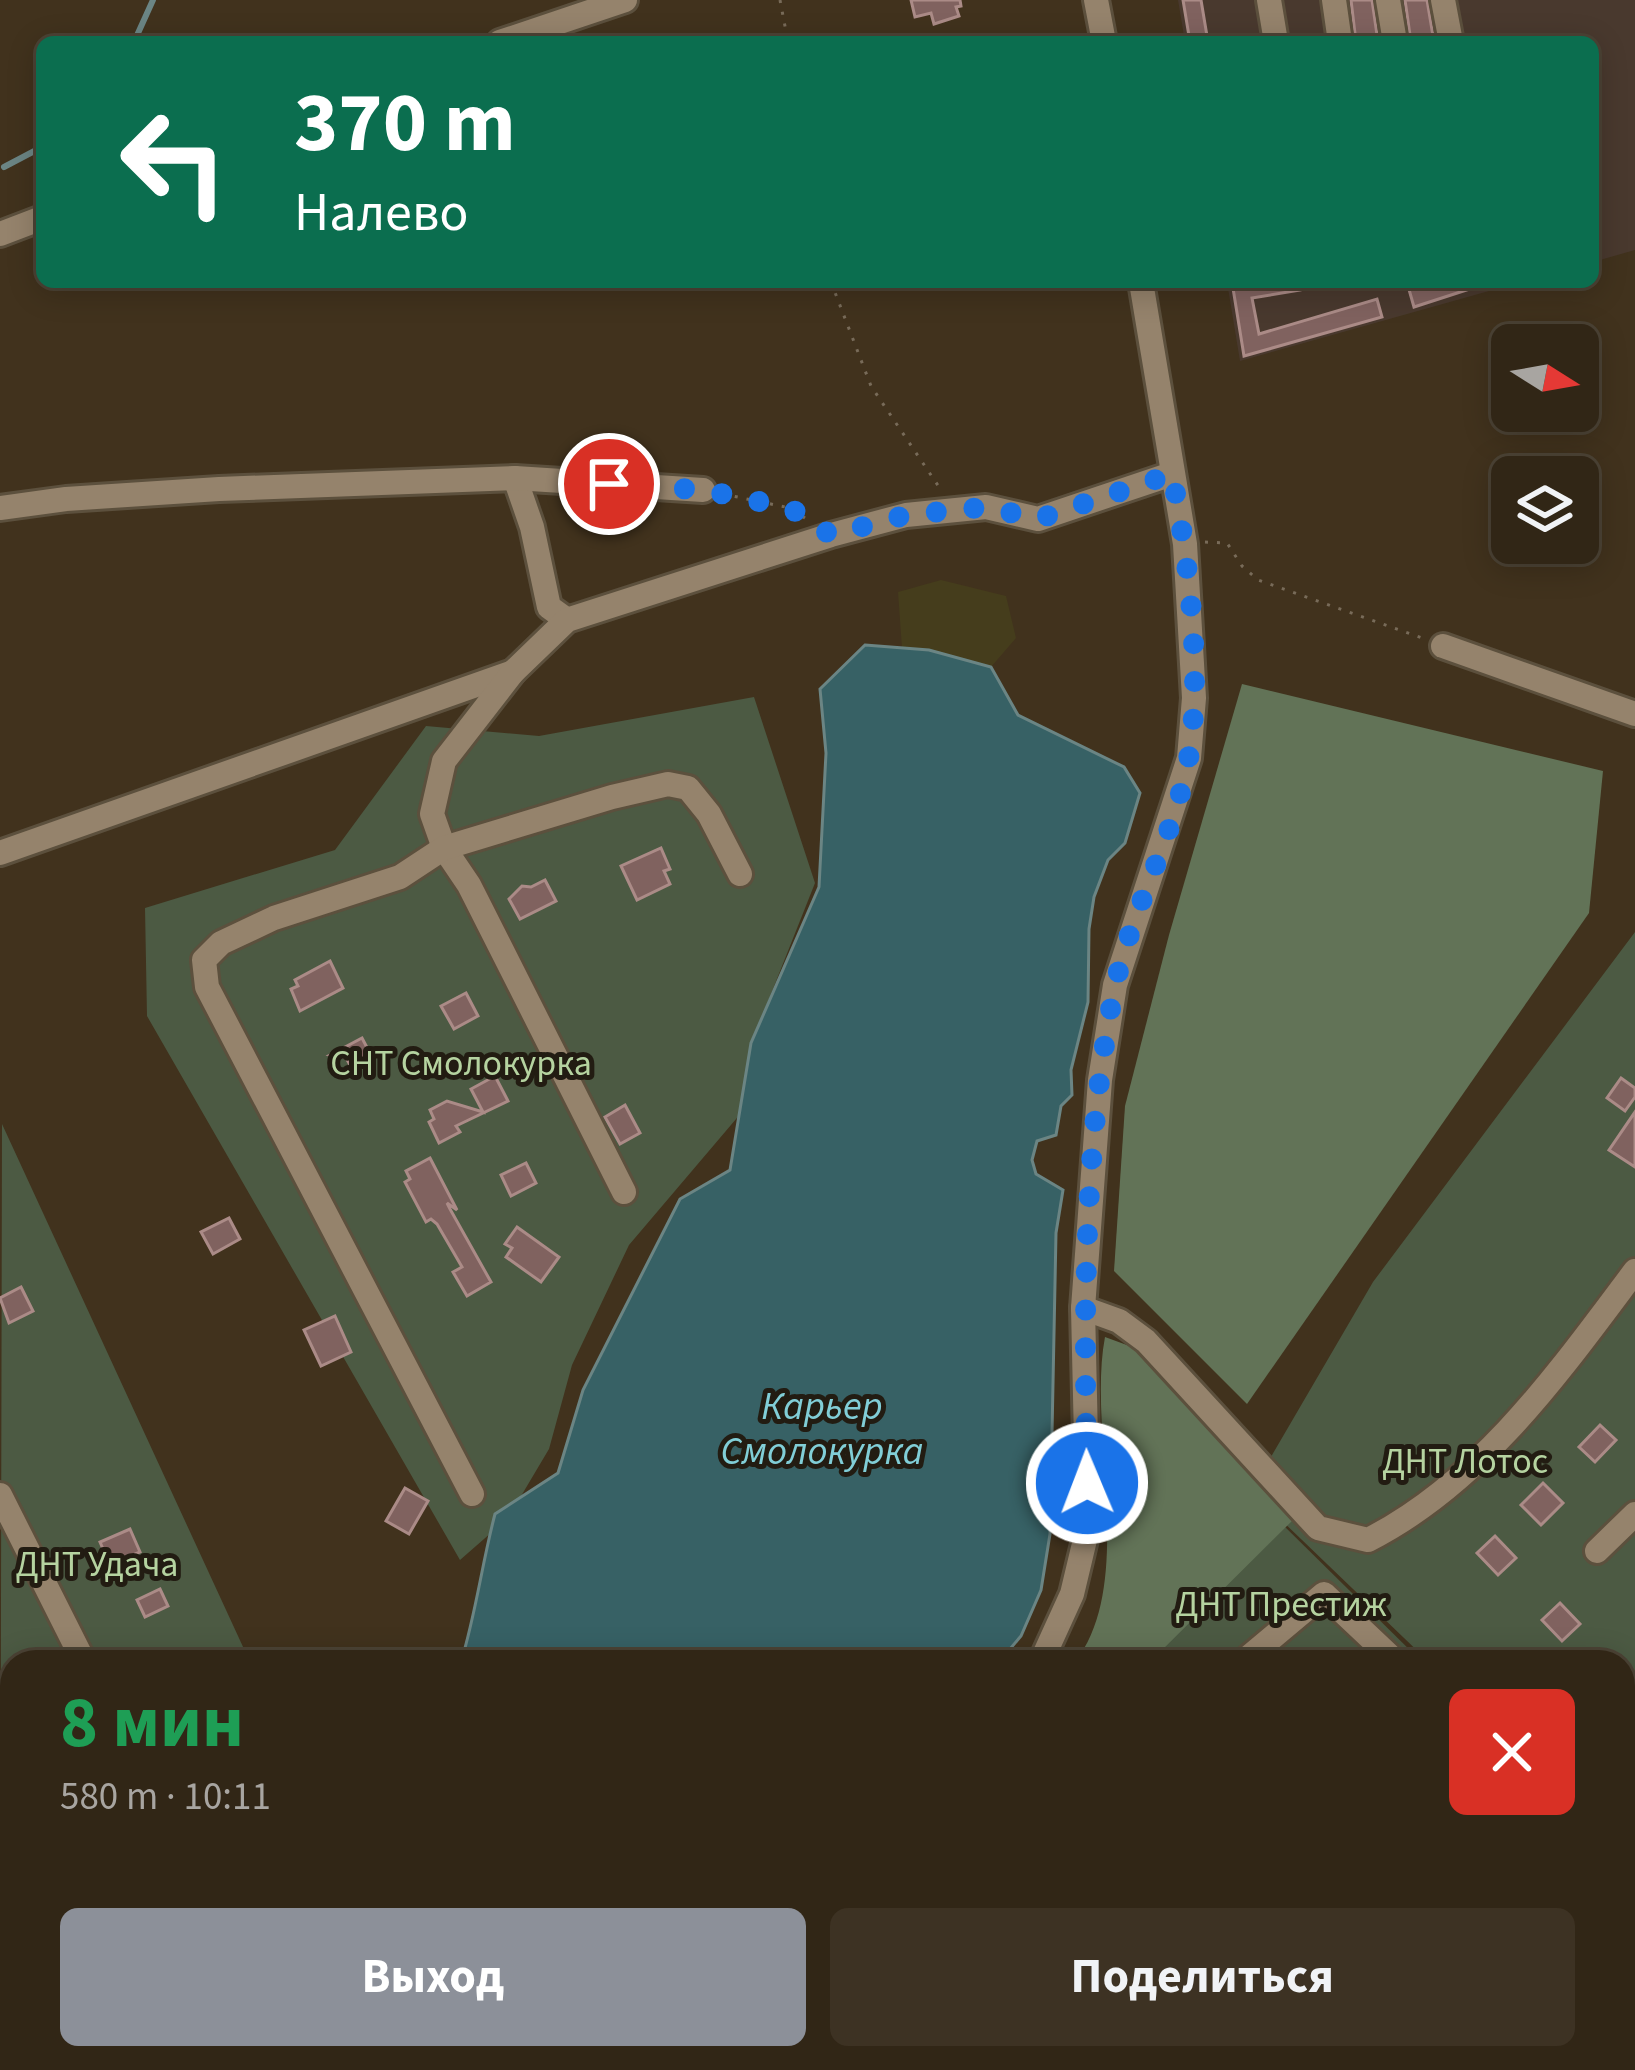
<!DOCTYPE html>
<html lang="ru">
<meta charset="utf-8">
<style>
body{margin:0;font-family:"Source Sans 3",sans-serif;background:#3d3223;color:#f1f3f6;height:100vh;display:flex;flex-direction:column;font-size:45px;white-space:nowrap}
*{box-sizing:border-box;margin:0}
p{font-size:39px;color:#a8a5a1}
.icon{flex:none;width:66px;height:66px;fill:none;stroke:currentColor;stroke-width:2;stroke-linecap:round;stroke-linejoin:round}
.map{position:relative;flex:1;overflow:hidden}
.drawer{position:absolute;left:0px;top:1650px;width:1635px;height:420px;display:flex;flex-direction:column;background:#312616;border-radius:36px 36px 0 0;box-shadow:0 6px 30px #0003,0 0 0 3px #4c4335}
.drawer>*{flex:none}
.hud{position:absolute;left:36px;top:36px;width:1563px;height:252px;border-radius:18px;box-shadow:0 6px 30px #0003,0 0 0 3px #4c4335;background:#0b6e4f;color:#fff;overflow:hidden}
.needle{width:78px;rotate:101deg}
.tools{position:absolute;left:1491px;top:324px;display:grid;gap:24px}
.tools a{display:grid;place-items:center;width:108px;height:108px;border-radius:18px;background:#312616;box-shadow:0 6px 30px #0003,0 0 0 3px #4c4335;font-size:60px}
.pin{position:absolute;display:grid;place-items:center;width:102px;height:102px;color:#fff;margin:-51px;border:6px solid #fff;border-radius:50%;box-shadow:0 3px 12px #0007}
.me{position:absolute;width:132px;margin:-66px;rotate:359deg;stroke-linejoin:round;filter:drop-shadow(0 0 9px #0008)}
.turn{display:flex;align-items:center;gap:42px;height:252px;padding:0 60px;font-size:54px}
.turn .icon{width:156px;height:156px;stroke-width:2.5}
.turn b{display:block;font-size:84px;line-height:102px}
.round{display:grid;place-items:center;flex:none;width:126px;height:126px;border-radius:18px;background:#3d3223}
.summary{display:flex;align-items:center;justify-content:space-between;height:204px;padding:0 60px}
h1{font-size:72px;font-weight:700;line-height:90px;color:#1e9e55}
.primary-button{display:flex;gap:24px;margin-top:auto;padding:24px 60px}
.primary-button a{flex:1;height:138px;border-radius:18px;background:#8c9099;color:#fff;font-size:48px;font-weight:700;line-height:138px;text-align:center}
.primary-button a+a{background:#3d3223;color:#f1f3f6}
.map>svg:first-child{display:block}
.industrial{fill:#49392e}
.green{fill:#4c5a43}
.forest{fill:#627357}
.sand{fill:#453d1c}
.water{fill:#376165;stroke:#6b8584;stroke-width:3}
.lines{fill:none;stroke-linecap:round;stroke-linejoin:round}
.stream{stroke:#6b8584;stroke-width:6}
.building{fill:#80625f;stroke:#ab8b87;stroke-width:3}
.minor-casing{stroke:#5c503d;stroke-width:30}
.path{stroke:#786b59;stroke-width:3;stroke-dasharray:3 9;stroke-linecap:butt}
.minor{stroke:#95836c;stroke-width:24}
.route{stroke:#1a73e8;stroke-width:21;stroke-dasharray:0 37.8}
.labels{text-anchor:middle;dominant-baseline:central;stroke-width:10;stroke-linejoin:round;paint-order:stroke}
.park-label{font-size:36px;fill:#b5d3a0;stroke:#221c12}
.water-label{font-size:39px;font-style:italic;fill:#81ced7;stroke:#221c12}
</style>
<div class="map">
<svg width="1635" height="2070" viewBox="0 0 1635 2070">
<rect width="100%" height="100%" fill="#41321d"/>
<g class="industrial">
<path d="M1178,0h457v250l-42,12v-220h-408z"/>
<path d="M1227,282h294l-281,79z"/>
</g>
<g class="green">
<path d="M754,697l61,186 -56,141 -17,88 -113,133 -57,120 -23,84 -41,69 -48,42 -313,-544 -2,-108 190,-58 91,-124 113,10z"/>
<path d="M1635,932v928l-12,-12v-186h-194l-178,-171 122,-209z"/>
<path d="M2,1124l248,538h-238v396h421l5,12h-438z"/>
<path d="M1280,1522l142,140h-284z"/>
<path d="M1623,1860l12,12v198h-656l-1,-12h645z"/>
</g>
<g class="forest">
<path d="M1242,684l361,87 -14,142 -342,491 -133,-133 11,-165 44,-171z"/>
<path d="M1105,1337l49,18 140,164 -144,143h-75c62,-80 12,-231 30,-325z"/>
</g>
<path class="sand" d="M941,580l65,16 10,42 -25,29 -62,-17 -27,-2 -4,-56z"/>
<g class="water">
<path d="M865,645l64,5 62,17 27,48 106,52 16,26 -15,50 -17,17 -14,37 -5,32 -1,73 -17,68 1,25 -11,11 -5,29 -19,6 -5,19 4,14 27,16 -7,43 -6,301 -9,56 -20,46 -22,26h-538c15,-49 21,-99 34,-148l63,-41 25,-83 97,-191 50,-29 21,-127 68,-156 7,-134 -6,-64z"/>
<path d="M636,2058h239l2,12h-242z"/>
</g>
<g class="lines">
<g class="stream">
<path d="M134,42l19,-42"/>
<path d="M4,167l38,-20"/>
</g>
</g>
<g class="building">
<path d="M911,0h49l1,6 -5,1 3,9 -25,8 -3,-11 -16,4z"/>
<path d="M1183,0h18l7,42h-18z"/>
<path d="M1351,0h21l6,42h-22z"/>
<path d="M1405,0h22l7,42h-23z"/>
<path d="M1232,282h67l1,8 -48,8 7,36 118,-35 5,18 -138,39z"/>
<path d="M1422,282h59l1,3 -68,22 -6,-21z"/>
<path d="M661,848l9,21 -6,2 6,13 -33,16 -16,-34z"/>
<path d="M545,880l11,21 -36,18 -11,-20 13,-13 9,1z"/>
<path d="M330,961l13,27 -43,23 -9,-22 7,-3 -3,-6z"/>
<path d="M466,993l12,23 -24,13 -13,-23z"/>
<path d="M362,1038l11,21 -20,11 -7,-12 -16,-3z"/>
<path d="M495,1076l13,25 -52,25 4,6 -21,11 -10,-21 5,-3 -4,-9 17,-9 36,11 -12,-23z"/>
<path d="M1621,1078l14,10v9l-10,14 -18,-13z"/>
<path d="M625,1105l15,28 -20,11 -15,-27z"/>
<path d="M1635,1112v55l-26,-17z"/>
<path d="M430,1158l27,52 -10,-7 3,6 41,73 -24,14 -14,-24 9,-5 -25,-43 -6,-5 -5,3 -21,-40 5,-3 -4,-8z"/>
<path d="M526,1163l10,20 -25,13 -10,-21z"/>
<path d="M229,1218l11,21 -27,15 -12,-22z"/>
<path d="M517,1227l42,30 -18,25 -35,-25 6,-9 -7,-4z"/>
<path d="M21,1287l12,24 -24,12 -9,-25z"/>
<path d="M335,1316l16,36 -30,14 -17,-36z"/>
<path d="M1600,1425l16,15 -21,22 -16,-15z"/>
<path d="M1543,1483l20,20 -22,22 -20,-20z"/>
<path d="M405,1488l23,13 -19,33 -23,-13z"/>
<path d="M130,1529l10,23 -30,13 -10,-23z"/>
<path d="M1495,1536l21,22 -18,17 -21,-22z"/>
<path d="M160,1589l8,17 -23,11 -8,-17z"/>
<path d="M1560,1603l20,21 -18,17 -20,-21z"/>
</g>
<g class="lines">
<defs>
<g id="minor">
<path d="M1096,0l8,42"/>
<path d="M1269,0l7,42"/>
<path d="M1334,0l6,42"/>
<path d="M1388,0l7,42"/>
<path d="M1443,0l8,42"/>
<path d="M500,42l125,-42"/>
<path d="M0,234l42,-16"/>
<path d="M515,478l17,49 17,80 18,13"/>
<path d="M0,508l66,-9 153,-10 296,-11 188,12"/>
<path d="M1443,646l192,68"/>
<path d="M0,853l513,-181"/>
<path d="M624,1192l-155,-307 -25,-37 -12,-34 12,-53 69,-89 54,-52 264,-85 75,-20 80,-8 52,12 134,-45"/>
<path d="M1083,1308l36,13 27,20 172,187 50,12c114,-58 192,-169 267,-269"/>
<path d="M472,1494l-265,-507 -3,-27 17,-17 53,-25 126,-41 44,-29 168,-51 56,-13 20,4 21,26 31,60"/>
<path d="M0,1495l84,167"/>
<path d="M1597,1551l38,-37"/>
<path d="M1041,1662l31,-68 16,-67 -5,-219 17,-228 15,-95 74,-227 5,-60 -9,-154 -44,-262"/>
<path d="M1243,1662l81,-68 72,68"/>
<path d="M1623,1900l12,12"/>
<path d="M1623,2032l12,-11"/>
<path d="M208,2058l3,12"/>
<path d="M910,2058l2,12"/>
<path d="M989,2058l2,12"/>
<path d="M1215,2070l12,-12"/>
<path d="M1584,2070l12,-12"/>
</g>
</defs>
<use href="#minor" class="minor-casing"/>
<g class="path">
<path d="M780,0l8,42"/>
<path d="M831,282l40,104 70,104"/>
<path d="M723,494l67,14 15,10"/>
<path d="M1205,542l22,1 15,23 16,14 167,59"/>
</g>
<use href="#minor" class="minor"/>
</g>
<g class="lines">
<path class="route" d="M609,484l95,6 86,18 41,27 75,-20 80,-8 52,12 134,-45c16,84 31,197 17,282 -14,81 -59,155 -75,235 -32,163 -30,327 -27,492"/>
</g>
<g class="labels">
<g class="park-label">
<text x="461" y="1063">СНТ Смолокурка</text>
<text x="1465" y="1461">ДНТ Лотос</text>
<text x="97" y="1564">ДНТ Удача</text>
<text x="1281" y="1604">ДНТ Престиж</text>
</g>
<g class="water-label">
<text x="822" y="1407">Карьер<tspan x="822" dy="45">Смолокурка</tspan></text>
</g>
</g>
</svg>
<div class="tools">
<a><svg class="needle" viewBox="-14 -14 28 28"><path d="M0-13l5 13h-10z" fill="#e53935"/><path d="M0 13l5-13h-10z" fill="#a8a5a1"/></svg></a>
<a><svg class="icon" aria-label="layers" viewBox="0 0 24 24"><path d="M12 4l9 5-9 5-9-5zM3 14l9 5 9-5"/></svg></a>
</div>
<div class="pin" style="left:609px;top:484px;background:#d93025"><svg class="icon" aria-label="arrive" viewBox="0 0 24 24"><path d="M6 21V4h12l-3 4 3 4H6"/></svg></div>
<svg class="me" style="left:1087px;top:1483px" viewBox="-20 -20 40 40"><circle r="17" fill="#1a73e8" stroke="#fff" stroke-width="3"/><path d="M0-11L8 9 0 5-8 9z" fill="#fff"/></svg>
<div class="hud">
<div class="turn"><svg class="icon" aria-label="left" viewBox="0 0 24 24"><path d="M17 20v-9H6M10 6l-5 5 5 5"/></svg><div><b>370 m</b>Налево</div></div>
</div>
<section class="drawer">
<div class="summary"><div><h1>8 мин</h1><p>580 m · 10:11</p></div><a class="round" style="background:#d93025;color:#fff"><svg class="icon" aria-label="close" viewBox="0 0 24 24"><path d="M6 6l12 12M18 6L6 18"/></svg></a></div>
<div class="primary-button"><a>Выход</a><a>Поделиться</a></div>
</section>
</div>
